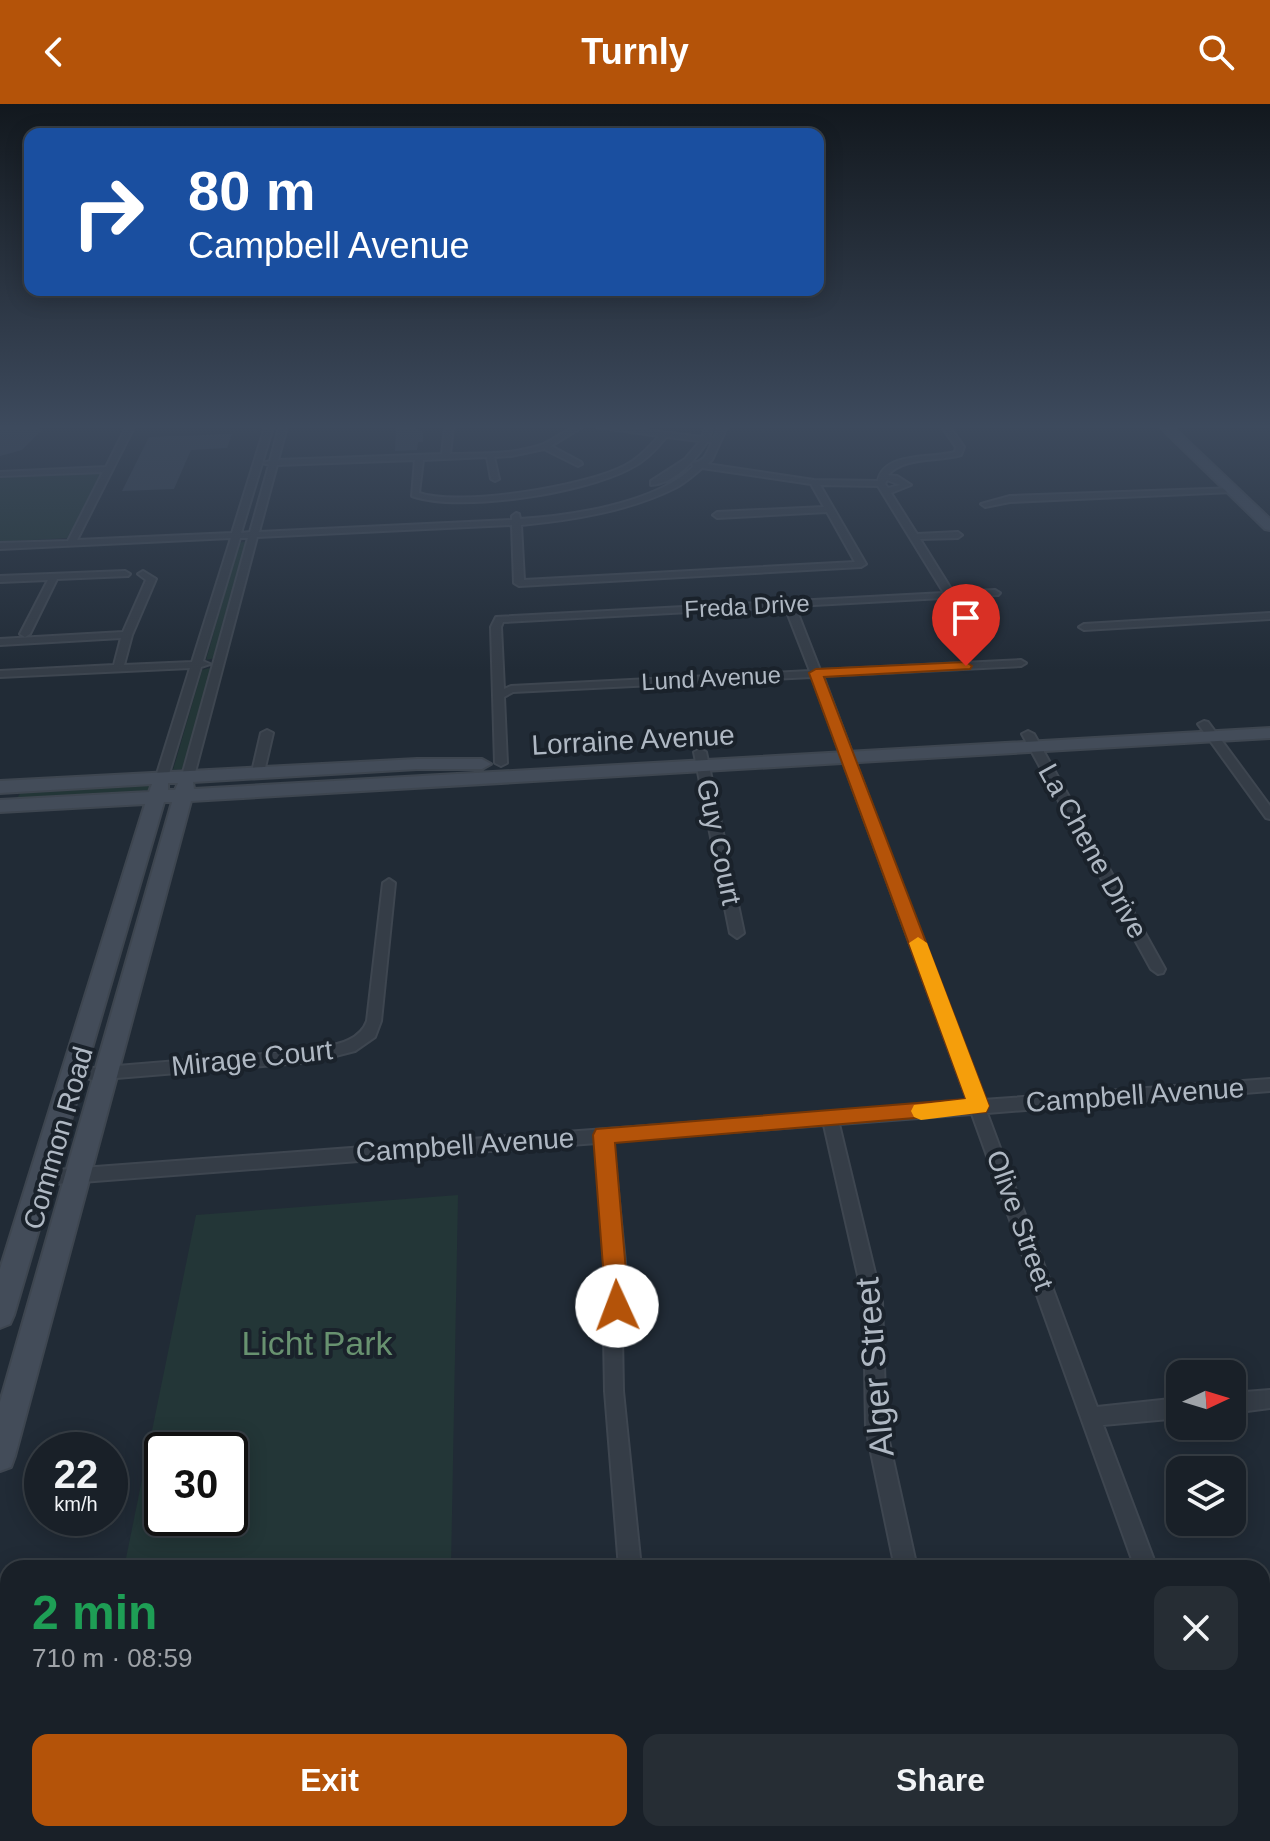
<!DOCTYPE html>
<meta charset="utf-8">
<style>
body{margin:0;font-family:Arial,sans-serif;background:#262d34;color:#f1f3f6;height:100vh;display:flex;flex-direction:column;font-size:30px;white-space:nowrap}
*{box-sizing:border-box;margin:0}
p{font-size:26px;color:#9fa3a8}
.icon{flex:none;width:44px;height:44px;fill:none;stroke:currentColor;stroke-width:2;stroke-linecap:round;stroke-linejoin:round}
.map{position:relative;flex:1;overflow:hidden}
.sheet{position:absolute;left:0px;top:1456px;width:1270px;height:282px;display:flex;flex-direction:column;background:#192028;border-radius:24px 24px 0 0;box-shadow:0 4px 20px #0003,0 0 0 2px #373e45}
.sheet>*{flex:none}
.top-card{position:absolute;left:24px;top:24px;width:800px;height:168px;border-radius:16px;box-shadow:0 4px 20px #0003,0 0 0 2px #373e45;background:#1a4fa0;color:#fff;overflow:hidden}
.needle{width:52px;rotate:86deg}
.buttons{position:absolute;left:1166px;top:1256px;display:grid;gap:16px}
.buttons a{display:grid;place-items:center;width:80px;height:80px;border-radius:16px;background:#192028;box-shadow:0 4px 20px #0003,0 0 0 2px #373e45;font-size:40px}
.speed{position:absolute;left:24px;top:1328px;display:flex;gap:16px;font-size:40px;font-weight:700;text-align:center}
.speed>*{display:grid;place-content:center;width:104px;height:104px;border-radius:50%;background:#192028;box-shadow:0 4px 20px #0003,0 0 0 2px #373e45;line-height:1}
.speed small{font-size:20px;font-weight:400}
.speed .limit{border:4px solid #111;border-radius:12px;background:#fff;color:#111}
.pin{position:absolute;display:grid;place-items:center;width:68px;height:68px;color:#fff;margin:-82px -34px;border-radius:50% 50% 50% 0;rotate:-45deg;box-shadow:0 0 8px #0007}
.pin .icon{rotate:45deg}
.me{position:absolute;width:88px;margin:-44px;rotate:358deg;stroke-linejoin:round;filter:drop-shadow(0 0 6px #0008)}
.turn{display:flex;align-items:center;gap:28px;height:168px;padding:0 32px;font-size:36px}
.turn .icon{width:104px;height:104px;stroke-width:2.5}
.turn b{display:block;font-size:56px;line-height:68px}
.round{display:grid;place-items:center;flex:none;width:84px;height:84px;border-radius:16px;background:#262d34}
.summary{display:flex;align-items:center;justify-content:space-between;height:136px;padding:0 32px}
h1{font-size:48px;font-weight:700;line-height:60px;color:#1e9e55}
.button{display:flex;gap:16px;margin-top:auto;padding:16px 32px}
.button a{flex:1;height:92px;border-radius:16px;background:#b45309;color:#fff;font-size:32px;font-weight:700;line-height:92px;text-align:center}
.button a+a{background:#262d34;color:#f1f3f6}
header{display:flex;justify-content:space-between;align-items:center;height:104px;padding:0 32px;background:#b45309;color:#fff;font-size:36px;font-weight:700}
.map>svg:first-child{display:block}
.green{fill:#233637;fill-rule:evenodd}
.building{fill:#343f4d}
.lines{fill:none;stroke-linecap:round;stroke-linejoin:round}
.street-casing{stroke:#3e4650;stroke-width:4}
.secondary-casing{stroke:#3e4650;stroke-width:4}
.street{fill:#353d47;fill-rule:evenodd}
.secondary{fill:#434c59;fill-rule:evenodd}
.route{fill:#b45309;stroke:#753606;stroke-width:2}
.slow{fill:#f59e0b}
.labels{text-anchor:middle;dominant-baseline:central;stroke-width:8;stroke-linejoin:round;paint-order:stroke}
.far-street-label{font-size:24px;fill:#afb8c3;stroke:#1a222b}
.street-label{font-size:28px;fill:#afb8c3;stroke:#1a222b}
.near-park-label{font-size:34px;fill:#689270;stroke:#1a222b}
.near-street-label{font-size:34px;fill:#afb8c3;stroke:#1a222b}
</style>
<header><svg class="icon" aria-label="back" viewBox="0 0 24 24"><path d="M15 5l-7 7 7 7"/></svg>Turnly<svg class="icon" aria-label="search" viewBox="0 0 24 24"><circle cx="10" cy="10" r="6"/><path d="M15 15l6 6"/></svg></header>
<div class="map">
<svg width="1270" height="1737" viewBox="0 0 1270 1737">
<rect width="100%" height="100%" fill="#212b36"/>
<g class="green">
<path d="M94,369l8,2 -35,63 -67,4v-65z"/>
<path d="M247,437l-31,117 -10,2 33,-117z"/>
<path d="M210,564l2,2 -28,99 -11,1 29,-100z"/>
<path d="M153,678l-3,8 -117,10 -16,-2 5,-7z"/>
<path d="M458,1091l-7,373h-327l72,-353zM230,1346v68h-68v-68z"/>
<path d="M69,1730h376v7h-377z"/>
</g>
<g class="building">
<path d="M0,323h40l-1,2h4l-21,21 -22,6z"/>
<path d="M396,323h17l10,5v10h-5l-1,8 -22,1z"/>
<path d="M232,330l-5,14 -36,2 -17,39 -52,2 27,-54z"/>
</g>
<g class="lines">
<defs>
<g id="street">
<path d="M126,323h8l-57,113 155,-7 33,-106h8l-32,106 9,-1 19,-67 -6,-2 7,-2 9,-34h8l-9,33 164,-6 3,-27h8l-3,27c30,-1 62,1 91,-9 14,-5 25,-18 41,-18l-31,19 30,16 1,2 -4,2 -34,-17 -33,7 -17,1 5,22 -4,2 -4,-2 -4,-22 -64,3 -4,33c41,14 169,-7 207,-28 13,-7 23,-18 33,-29l-62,-9h24l81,10 3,-10h8l-4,10 5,1 5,-11h8l-15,33 -5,4 107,16 64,1c6,-30 53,-22 77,-29l1,-5 -14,-20h8l14,20 -3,8c-24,7 -56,1 -73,20l9,1 14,9 -20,8 26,41 41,-2 4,3 -4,3 -38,1 33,53 42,-2 5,3 -2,2 -203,11 25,64 201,-10 5,3 -5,3 -198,10 160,424 287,-21v12l-283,22 110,294 83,-9v20l-77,7 54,143h-22l-163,-454 -133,10 43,178 4,126 31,140h-22l-29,-140 -2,-126 -40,-177 -211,16 14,141 -5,54 1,55 18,177h-22l-14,-177 -1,-55 5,-54 -12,-139 -555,42 -6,-2 -2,-5 2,-5 6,-2 926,-69 -156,-425 -299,15 -9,5 3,66 -6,3 -6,-3 -4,-136 5,-10 448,-24 -66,-107 -58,-1 46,79 -5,3 -342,19 -5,-3 -2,-58 -255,12 -63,239 -6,4 -6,-4 66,-238h-8l-37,123 7,3 -9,3 -33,110 -6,4 -6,-4 34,-109 -190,9v-6l114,-6 7,-27 -121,7v-6l123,-7 23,-52 -8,-6 5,-3 13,8 -24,56 -8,30 68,-3 39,-124 -231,11v-6l68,-2 35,-69 -103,4v-4l106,-5zM666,333l34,4 -15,18 -34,22v4c22,-1 45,-25 56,-43h5c-5,11 -7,20 -20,21l1,4c-6,5 -13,11 -20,15 -41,24 -105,34 -153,37l-1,-5 -3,-1 -4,3v4l-253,12 18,-67 138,-5 -3,36c49,17 171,-3 217,-27 15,-7 27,-19 37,-32zM702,364l109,16 13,23 -107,5 -4,3 4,3 110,-6 28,50 -331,18 -3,-55c52,-5 109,-14 156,-38 9,-5 17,-12 25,-19zM887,376l13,5 -12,3 -3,-4zM785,503l25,64 -299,15 -7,3 -3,-62 2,-5z"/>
<path d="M1236,384v4h-3l-223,10 -25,5 -4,-3 29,-8z"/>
<path d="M125,467l5,3 -2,2 -71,3 -27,55 -5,3 -5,-3 28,-54 -48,2v-6z"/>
<path d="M1270,509v6l-186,11 -5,-3 5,-3z"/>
<path d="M1204,617l4,1 62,84v13l-4,-1 -68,-94z"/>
<path d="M267,626l6,3 -9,39 -6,4 -6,-4 9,-39z"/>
<path d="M1028,627l6,3 131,235 -2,4 -5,1 -7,-5 -129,-235z"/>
<path d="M700,645l6,3 38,181 -7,5 -7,-5 -36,-181z"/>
<path d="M389,775l6,4 -14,138 -6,16 -20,14 -43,11 -220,18 -21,-9 -3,-4 3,-4 5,-2 17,7 219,-18c20,-5 47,-7 55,-29l16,-138z"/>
<path d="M1270,1286v18l-38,5v-20z"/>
<path d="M1270,1587v22l-8,1v-22z"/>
<path d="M641,1730h24l1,7h-24z"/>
<path d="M958,1730h24l2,7h-24z"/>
<path d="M1232,1730h24l3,7h-24z"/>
</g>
<g id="secondary">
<path d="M1160,323h13l97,92v11l-5,-1z"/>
<path d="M1270,624v10l-1079,63 -176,655 -4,11 -11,4v-69l172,-600h-8l-150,513 -4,9 -10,4v-59l145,-465 -145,8v-12l149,-8 3,-8 -152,9v-12l417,-22h65l9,5 -9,5h-65l-224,13 1,7zM168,679h10l-3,7h-7z"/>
</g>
</defs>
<use href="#street" class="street-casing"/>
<use href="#secondary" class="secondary-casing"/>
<use href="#street" class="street"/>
<use href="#secondary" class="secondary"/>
</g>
<linearGradient id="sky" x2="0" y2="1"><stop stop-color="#12181e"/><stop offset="0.57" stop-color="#3d4a5d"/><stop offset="1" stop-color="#3d4a5d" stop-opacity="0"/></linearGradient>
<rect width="1270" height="566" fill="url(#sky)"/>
<path class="route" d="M966,558l6,4 -2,3 -146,8 165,429 -3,6 -371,31 14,163 -3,8 -9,3 -8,-3 -3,-8 -13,-171 3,-6 370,-30 -157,-426 7,-4z"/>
<path class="slow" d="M918,833l9,6 62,163 -3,6 -65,8 -7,-3 -3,-6 3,-6 52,-6 -57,-156z"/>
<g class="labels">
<g class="far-street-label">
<text transform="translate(747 502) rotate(-3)">Freda Drive</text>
<text transform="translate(711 574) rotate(-3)">Lund Avenue</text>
</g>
<g class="street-label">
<text transform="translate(633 636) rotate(-3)">Lorraine Avenue</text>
<text transform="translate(719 738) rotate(78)">Guy Court</text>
<text transform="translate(1093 747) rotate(61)">La Chene Drive</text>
<text transform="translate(252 954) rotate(-6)">Mirage Court</text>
<text transform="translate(1135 991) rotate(-4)">Campbell Avenue</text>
<text transform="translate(58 1034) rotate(-74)">Common Road</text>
<text transform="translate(465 1041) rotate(-4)">Campbell Avenue</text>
<text transform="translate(1020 1116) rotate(70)">Olive Street</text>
</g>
<g class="near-park-label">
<text x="317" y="1239">Licht Park</text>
</g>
<g class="near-street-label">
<text transform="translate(874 1263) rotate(-95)">Alger Street</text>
</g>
</g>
</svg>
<div class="buttons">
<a><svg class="needle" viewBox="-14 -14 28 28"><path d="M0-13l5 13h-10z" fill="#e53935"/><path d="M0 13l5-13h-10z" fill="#9fa3a8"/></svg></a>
<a><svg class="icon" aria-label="layers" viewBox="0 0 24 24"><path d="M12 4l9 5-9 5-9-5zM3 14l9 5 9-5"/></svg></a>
</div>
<div class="speed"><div>22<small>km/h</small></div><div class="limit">30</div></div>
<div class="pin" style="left:966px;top:562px;background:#d93025"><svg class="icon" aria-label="arrive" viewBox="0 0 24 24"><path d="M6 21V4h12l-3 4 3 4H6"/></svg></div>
<svg class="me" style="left:617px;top:1202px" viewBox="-20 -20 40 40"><circle r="19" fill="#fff"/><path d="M0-13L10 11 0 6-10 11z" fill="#b45309"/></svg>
<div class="top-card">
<div class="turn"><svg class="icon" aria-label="right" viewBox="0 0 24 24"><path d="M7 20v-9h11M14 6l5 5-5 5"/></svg><div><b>80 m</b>Campbell Avenue</div></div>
</div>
<section class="sheet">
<div class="summary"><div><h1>2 min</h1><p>710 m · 08:59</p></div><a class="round"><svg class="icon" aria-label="close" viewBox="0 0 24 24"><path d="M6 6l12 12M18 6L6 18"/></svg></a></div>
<div class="button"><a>Exit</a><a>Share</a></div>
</section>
</div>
